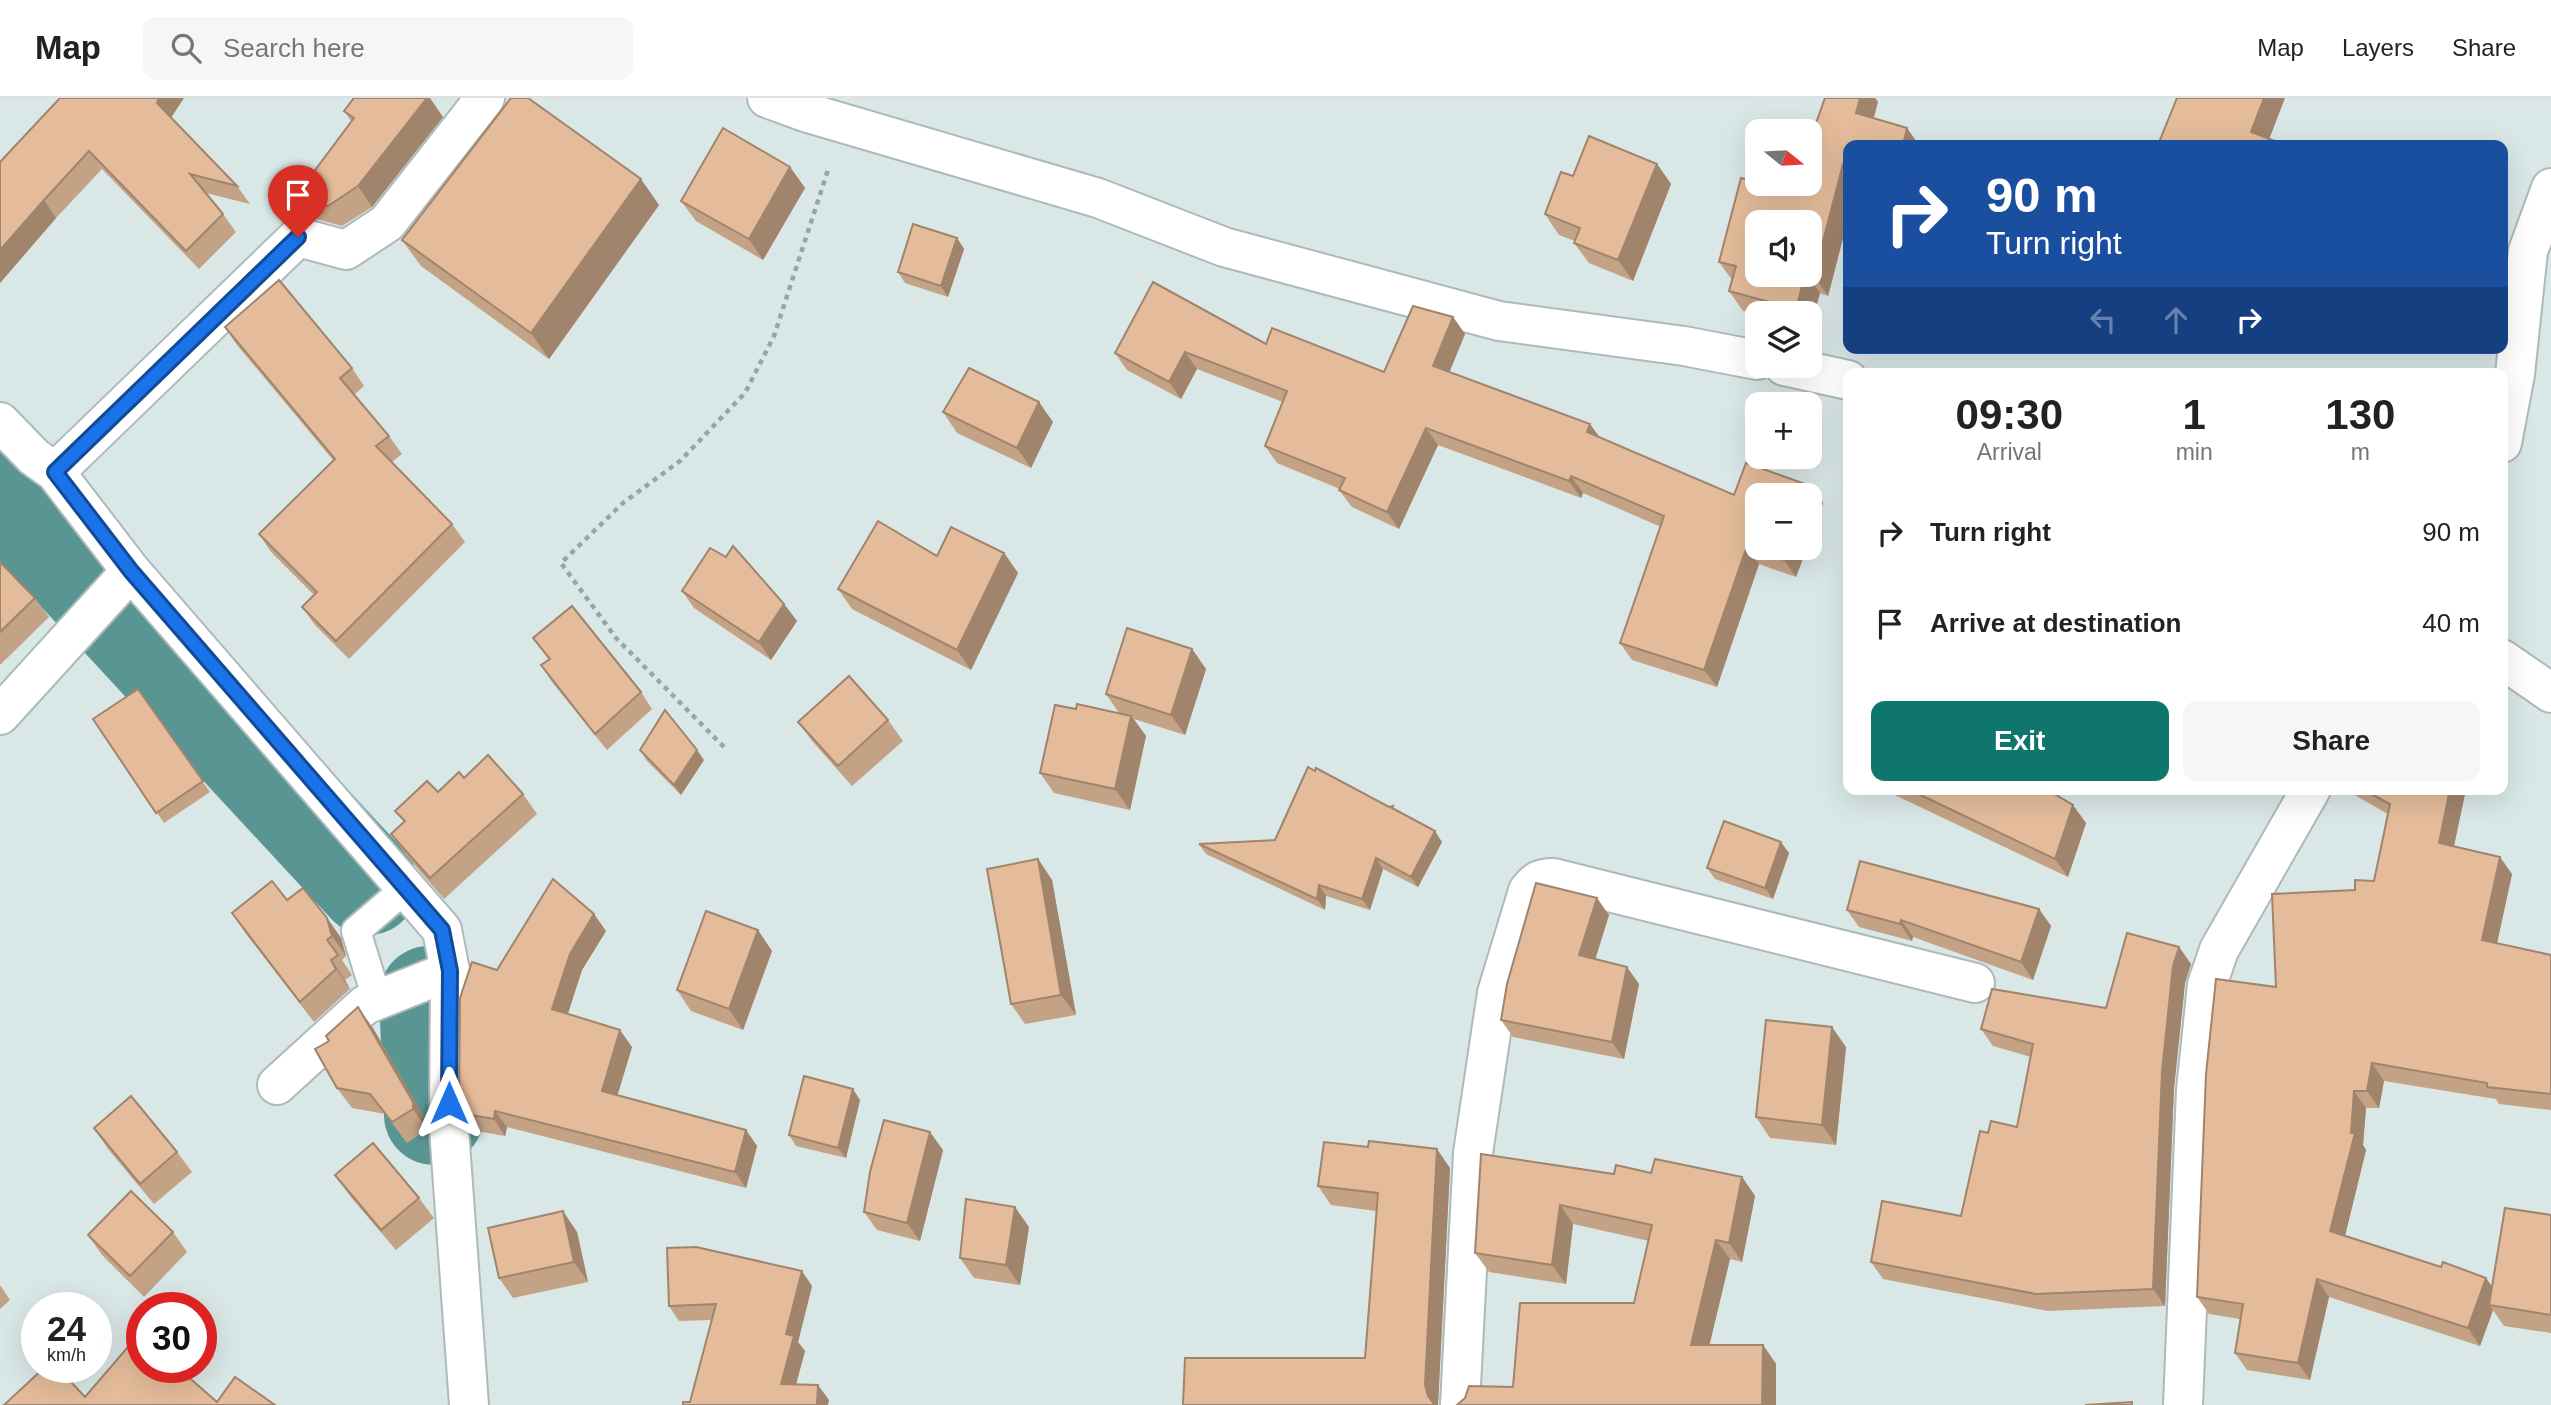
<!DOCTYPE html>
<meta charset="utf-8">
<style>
body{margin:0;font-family:Arial,sans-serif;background:#f6f6f6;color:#222;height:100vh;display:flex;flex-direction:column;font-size:26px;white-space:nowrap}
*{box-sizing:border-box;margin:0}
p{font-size:23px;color:#767676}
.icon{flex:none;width:38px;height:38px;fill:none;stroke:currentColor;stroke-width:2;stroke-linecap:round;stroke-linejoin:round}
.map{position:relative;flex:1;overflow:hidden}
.panel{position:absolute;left:1843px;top:270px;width:665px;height:427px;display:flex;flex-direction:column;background:#fff;border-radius:14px;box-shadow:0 7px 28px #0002}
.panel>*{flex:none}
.banner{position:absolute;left:1843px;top:42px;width:665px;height:214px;border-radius:14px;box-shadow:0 7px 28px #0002;background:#1a4fa0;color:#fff;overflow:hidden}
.needle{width:46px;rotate:108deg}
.fabs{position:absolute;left:1745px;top:21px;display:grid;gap:14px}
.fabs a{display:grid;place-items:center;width:77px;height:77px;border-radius:14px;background:#fff;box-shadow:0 7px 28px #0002;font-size:35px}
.speed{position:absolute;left:21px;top:1194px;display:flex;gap:14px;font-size:35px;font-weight:700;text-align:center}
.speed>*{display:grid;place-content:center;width:91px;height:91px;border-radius:50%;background:#fff;box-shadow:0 7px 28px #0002;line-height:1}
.speed small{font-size:18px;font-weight:400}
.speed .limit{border:10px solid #d22;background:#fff;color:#111}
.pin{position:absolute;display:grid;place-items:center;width:60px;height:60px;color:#fff;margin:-72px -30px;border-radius:50% 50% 50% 0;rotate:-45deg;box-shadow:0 0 7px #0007}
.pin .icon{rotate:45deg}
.me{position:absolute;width:77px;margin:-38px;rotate:0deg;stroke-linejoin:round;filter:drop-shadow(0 0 5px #0008)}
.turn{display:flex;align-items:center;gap:24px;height:147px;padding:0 28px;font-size:32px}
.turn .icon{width:91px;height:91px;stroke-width:2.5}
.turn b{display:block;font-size:49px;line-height:60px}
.lanes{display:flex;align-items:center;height:66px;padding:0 28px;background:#0003;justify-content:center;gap:35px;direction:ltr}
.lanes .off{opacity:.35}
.eta{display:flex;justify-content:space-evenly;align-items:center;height:119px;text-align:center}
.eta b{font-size:42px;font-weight:600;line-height:49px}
.action{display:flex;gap:14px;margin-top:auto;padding:14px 28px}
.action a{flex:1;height:80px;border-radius:14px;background:#0f766e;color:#fff;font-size:28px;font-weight:600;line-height:80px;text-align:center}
.action a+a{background:#f6f6f6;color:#222}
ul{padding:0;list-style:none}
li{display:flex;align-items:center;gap:21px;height:91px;padding:0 28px}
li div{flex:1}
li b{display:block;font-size:26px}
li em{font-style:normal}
header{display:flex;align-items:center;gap:42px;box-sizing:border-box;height:98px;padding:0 35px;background:#fff;border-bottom:2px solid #e0e0e0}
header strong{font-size:33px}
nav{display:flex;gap:38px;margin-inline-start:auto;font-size:24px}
.search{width:490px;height:63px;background:#f6f6f6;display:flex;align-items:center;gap:18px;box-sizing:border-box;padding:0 24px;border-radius:14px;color:#767676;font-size:26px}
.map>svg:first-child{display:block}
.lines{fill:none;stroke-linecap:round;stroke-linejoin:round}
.river{stroke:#599693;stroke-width:100}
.service-casing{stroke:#adbab9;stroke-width:32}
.minor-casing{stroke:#adbab9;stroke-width:42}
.path{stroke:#99a4a3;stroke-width:4.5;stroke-dasharray:5 5;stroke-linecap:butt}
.service{stroke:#fff;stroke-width:28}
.minor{stroke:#fff;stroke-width:38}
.wall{fill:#c4a285;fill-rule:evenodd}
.shaded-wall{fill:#a0846c}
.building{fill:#e4bc9b;stroke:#a0846c;stroke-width:2}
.route-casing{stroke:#114b97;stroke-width:18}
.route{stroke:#1a73e8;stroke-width:12}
</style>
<header>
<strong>Map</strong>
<div class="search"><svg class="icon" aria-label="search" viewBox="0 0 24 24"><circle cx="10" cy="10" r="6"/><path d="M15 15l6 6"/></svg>Search here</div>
<nav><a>Map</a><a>Layers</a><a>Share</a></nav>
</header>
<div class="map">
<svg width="2551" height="1307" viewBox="0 0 2551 1307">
<rect width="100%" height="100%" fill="#d9e7e6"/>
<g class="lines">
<g class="river">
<path d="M0,401l51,45 43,46"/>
<path d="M117,516l251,271"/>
<path d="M429,898l5,119"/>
</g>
<defs>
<path id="service" d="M377,901l-21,-68 50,-43"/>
<g id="minor">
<path d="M767,0l38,14 293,86 126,49 275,74 185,25 73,14"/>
<path d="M1784,268l64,14"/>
<path d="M0,324l34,35 21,15 76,99 311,359 8,41 -1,158 20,276"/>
<path d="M2502,345l13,-69 13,-123 23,-63"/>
<path d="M55,374l243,-235 48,13 41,-27 98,-125"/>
<path d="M2502,561l49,34"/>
<path d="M0,617l131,-144"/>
<path d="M277,987l88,-80 85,-34"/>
<path d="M1460,1307l13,-252 24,-160 31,-102c7,-10 13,-13 25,-13l422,105"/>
<path d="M2183,1307l13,-315 11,-105 12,-35 92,-161"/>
</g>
</defs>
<use href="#service" class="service-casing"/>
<use href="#minor" class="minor-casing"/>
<path class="path" d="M724,649l-108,-109 -55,-75 62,-60 57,-42 65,-68 29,-57 54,-166"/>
<use href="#service" class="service"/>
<use href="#minor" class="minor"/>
</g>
<g class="wall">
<path d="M1825,0h50l3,4 -30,43v74l-20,77 -8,-3 -10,36v-16h-53v1l-14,-3 -14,-20 3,-11 -13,-18 35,-81 56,3zM1810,124v53h-53z"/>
<path d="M344,13l99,6 -71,90 -30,19 -33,-9 -14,-20 56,-76z"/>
<path d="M171,20l66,68 13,18 -44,-11 17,21 13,18 -37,37 -97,-100 -46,49 -56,65v-121z"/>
<path d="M1657,66l14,20 -38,97 -44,-18 -15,-20 1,-2 -16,-6 -14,-21 28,-38z"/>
<path d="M790,69l15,21 -42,72 -67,-39 -15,-20z"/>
<path d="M659,107l-110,154 -128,-93 -19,-26z"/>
<path d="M957,140l7,11 -16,48 -43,-14 -7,-11z"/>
<path d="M1453,219l12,17 -16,38 141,52 10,14 134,57 77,-9 12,17 -13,38v-46l-53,53h50l-11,29 -37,-13 -42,123 -85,-27 -12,-17 41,-116 -78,-34 -2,5 -143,-53 -39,84 -47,-22 -13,-17 1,-1 -63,-26 -12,-17 18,-44 -86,-33 -16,30 -54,-29 -12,-17 151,-9 118,28z"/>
<path d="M225,229l127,41 12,18 -10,9 35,41 13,18 -10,8 60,62 13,18 -116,117 -34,-34 -13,-18 12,-12 -43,-43 -12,-18 74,-74 -96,-115z"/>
<path d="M943,314l110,10 -22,46 -74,-35z"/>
<path d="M1004,455l14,20 -47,97 -119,-61 -14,-20 99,-33z"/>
<path d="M0,464l35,36 14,19 -49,48z"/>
<path d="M682,493l102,13 13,17 -26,39 -77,-52z"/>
<path d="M533,540l108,54 11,17 -45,41 -55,-68 -11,-17 8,-5z"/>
<path d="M1192,551l14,20 -21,66 -51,-16 12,17 -16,74 -76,-17 -14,-20 36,-64 43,4 -13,-19z"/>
<path d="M138,591l72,103 -46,31 -71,-104z"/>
<path d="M888,622l15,21 -51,45 -39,-44 -15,-20z"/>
<path d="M640,652l64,10 -23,35 -34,-34z"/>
<path d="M464,680l59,16 14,20 -93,85 -39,-45 -14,-20 13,-12 -9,-11 43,-19z"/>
<path d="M1882,691h164l40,34 -18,54z"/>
<path d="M2344,691h122l-12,57 58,28 -15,69 54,12v155l-52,-6 -3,-5 -112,-18 -5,27h-13l-3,37 3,5 -21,86 147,51 59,-72v118l-47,-7 -11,-16 -13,36 -151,-49 -19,83 -63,-10 -12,-17 5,-34 -31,-5 -12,-17 79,-310 79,-97 19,-9 14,-67z"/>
<path d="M1396,712l46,32 -24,45 -35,-18 -13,41 -44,-14 -1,14 -119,-56 -7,-10 76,-4z"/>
<path d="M1789,755l-16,46 -58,-20 -8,-11z"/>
<path d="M1038,761l14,21 24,135 -51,9 -14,-20z"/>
<path d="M287,802l40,18 14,20 5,18 -4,4 10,15 -7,5 5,9 -36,33 -68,-88 -14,-21z"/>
<path d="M2039,811l12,17 -18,54 -120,-43 -1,4 -53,-14 -12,-17z"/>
<path d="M1609,817l-14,44 44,25 -15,75 -111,-22 -12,-17z"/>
<path d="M606,833l-24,39 -15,44 65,33 -15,48 129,35 11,16 -11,42 -239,-61 -2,9 -34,-6 -12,-17 38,-143z"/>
<path d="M2179,849l12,17 -6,19 -11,105 -9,218 -117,5 -165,-32 -12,-17 90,-46 27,-83 29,-6 14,-70 -38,-11 -12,-17 125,-21z"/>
<path d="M772,853l-29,79 -52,-19 -14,-21z"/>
<path d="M373,930l54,94v7l-20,14 -22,-29 -33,-6 -15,-20z"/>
<path d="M1846,949l-10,98 -66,-7 -14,-21z"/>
<path d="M860,1002l-14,58 -50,-12 -7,-11z"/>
<path d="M94,1030l83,24 15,20 -38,32 -46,-55z"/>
<path d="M943,1052l-23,91 -43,-11 -13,-18z"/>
<path d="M1450,1070l-12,237 -73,-47 11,-147 -45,-6 -13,-19z"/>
<path d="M1651,1075l91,4 13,19 -13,66 -12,-3 -21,86h54l13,19 -263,23 121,-84 15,-62 -76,-17 -7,60 -77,-12 -14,-19 139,-79z"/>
<path d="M335,1077l84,23 15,20 -38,32 -46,-54z"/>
<path d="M1029,1129l-9,58 -46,-7 -14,-20z"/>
<path d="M173,1134l14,20 -43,45 -42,-42 -14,-20z"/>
<path d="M577,1134l11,50 -75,16 -14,-20z"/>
<path d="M0,1187l10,15 -10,9z"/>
<path d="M812,1188l-14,56 7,9 -9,33 33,16 -139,2 22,-82 -33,1 -10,-15z"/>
</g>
<g class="shaded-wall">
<path d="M159,0h25l-15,23 -12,-18z"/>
<path d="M427,0h3l13,19 -71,90 -14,-21z"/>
<path d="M1860,0h15l3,4 -8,31 -14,-20z"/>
<path d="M2264,0h21l-18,47 -16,-13z"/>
<path d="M1907,30l12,17h-16z"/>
<path d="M1657,66l14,20 -38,97 -15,-21z"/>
<path d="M1843,66l5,8v47l-20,77 -14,-20z"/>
<path d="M790,69l15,21 -42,72 -14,-21z"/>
<path d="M641,81l18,26 -110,154 -18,-26z"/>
<path d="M44,102l12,18 -56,65v-33z"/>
<path d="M957,140l7,11 -16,48 -7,-11z"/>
<path d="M1805,177h2l13,18 -10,36v-16h-11l-3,-4z"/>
<path d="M1453,219l12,17 -20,49 -12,-17z"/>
<path d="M1185,254l12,17 -16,30 -12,-17z"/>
<path d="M1039,304l14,20 -22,46 -14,-20z"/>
<path d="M1590,326l12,17 -15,-9z"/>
<path d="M1426,330l12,17 -39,84 -12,-17z"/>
<path d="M1571,378l12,17 -2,5 -12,-17z"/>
<path d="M1811,388l12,17 -13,38v-46h-2z"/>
<path d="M1747,448l12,18 -42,123 -13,-17z"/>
<path d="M1789,450h18l-11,29 -12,-17z"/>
<path d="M1004,455l14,20 -47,97 -14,-20z"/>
<path d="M784,506l13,17 -26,39 -12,-18z"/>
<path d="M1192,551l14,20 -21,66 -14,-20z"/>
<path d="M1131,618l15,20 -16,74 -15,-21z"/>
<path d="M697,652l7,10 -23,35 -7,-10z"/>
<path d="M2450,691h16l-15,71 -12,-17z"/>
<path d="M2073,707l13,18 -18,54 -13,-18z"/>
<path d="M1435,733l7,11 -24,45 -7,-10z"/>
<path d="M1781,744l8,11 -16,46 -8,-11z"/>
<path d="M2500,759l12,17 -18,83 -12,-17z"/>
<path d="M1376,760l7,11 -13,41 -8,-11z"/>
<path d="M1038,761l14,21 24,135 -15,-20z"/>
<path d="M1319,787l7,11 -1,14 -8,-11z"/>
<path d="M1597,800l12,17 -18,58 -12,-18z"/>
<path d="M2039,811l12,17 -18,54 -12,-18z"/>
<path d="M594,816l12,17 -24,39 -18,56 -12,-17 18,-55z"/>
<path d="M327,820l14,20 5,18 -14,-20z"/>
<path d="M1901,822l12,17 -1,4 -12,-17z"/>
<path d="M758,832l14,21 -29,79 -14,-21z"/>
<path d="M2179,849l12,17 -6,19 -11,105 -9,218 -12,-17 9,-218 11,-105z"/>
<path d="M331,862l14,20 5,9 -14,-20z"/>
<path d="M1627,869l12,17 -15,75 -12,-17z"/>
<path d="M358,909l15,21 54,94v7l-14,-20z"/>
<path d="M1832,929l14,20 -10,98 -14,-20z"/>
<path d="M620,932l12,17 -18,60 -12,-16z"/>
<path d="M2372,965l12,18 -5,27 -12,-17z"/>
<path d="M853,991l7,11 -14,58 -8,-10z"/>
<path d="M2354,993l12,17 -3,37 3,5 -24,98 -12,-17 21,-98z"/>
<path d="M495,1013l12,16 -2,9 -11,-17z"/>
<path d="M746,1032l11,16 -11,42 -11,-16z"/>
<path d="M930,1034l13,18 -23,91 -13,-18z"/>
<path d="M1437,1051l13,19 -12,237h-4l-6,-9 -3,-11z"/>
<path d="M1742,1079l13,19 -13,66 -13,-19z"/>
<path d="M1560,1107l13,19 -7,60 -14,-19z"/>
<path d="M1015,1109l14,20 -9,58 -14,-20z"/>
<path d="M563,1113l14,21 11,50 -14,-20z"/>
<path d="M1716,1142l14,19 -25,105 -14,-19z"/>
<path d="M802,1173l10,15 -14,56 7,9 -13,48 -11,-15 5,-50z"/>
<path d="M2486,1180l12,17 -9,10 4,5 -13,36 -12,-18z"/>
<path d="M2317,1181l12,18 -19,83 -12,-17z"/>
<path d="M1763,1247l13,19v41h-14z"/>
<path d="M818,1287l11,15 -1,5h-11z"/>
</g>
<g class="building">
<path d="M60,0h99l-2,5 80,83 -47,-12 33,40 -37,37 -97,-100 -45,49 -44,50v-88z"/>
<path d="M354,0h73l-69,88 -30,20 -33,-9 59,-79 -10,-7z"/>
<path d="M511,0h17l113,81 -110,154 -129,-93z"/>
<path d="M1825,0h35l-4,15 51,15 -4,17h-55v21l-5,-2 -29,112 -4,-2v-52h-53v53h48l-9,34 -67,-18 7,-25 -17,-4 22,-84 13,3 3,-12v15h53v-44z"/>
<path d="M2177,0h87l-13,34 29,11 -1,2h-121z"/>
<path d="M723,30l67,39 -41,72 -68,-38z"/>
<path d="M1589,38l68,28 -39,96 -44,-17 6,-15 -35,-14 16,-42 12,4z"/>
<path d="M913,126l44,14 -16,48 -43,-14z"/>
<path d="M279,182l73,88 -12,10 49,58 -13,10 76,78 -116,117 -34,-34 15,-15 -58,-58 76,-75 -110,-132z"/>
<path d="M1153,184l113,62 6,-16 112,44 29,-66 40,11 -20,49 157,58 -3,8 147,63 12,-32 65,23 -3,9h-51v53h32l-5,12 -37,-14 -43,124 -84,-27 44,-127 -93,-40 -2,5 -143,-53 -39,84 -48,-22 6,-12 -80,-32 22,-55 -102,-39 -16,30 -54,-29z"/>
<path d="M969,270l70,34 -22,46 -74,-36z"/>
<path d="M878,423l59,35 14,-29 53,26 -47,97 -119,-61z"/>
<path d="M733,448l51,58 -25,38 -77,-51 28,-43 16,9z"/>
<path d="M0,464l35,36 -35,34z"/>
<path d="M572,508l69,86 -46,42 -54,-69 9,-6 -17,-21z"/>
<path d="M1127,530l65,21 -21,66 -65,-21z"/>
<path d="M849,578l39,44 -50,46 -40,-44z"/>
<path d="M138,591l65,92 -47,32 -63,-94z"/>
<path d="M1077,606l54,12 -16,73 -75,-16 15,-68 21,4z"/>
<path d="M665,612l32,40 -23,35 -34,-35z"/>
<path d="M488,657l35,39 -93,84 -39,-44 14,-13 -10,-10 32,-30 11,11 21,-20 5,6z"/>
<path d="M1308,669l7,4 1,-3 73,39 4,-1 -1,2 43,23 -24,46 -35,-19 -14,41 -43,-14 -2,14 -118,-55 76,-4z"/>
<path d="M1908,691h138l27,16 -18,54z"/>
<path d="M2362,691h88l-11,54 61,14 -18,83 69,15v139l-64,-7v-4l-115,-20 -5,28h-13l-3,42h4l-25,98 111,36 2,-5 43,16 -18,50 -151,-49 -19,84 -63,-10 8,-49 -46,-7 9,-223 10,-95 60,8 -4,-93 83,-4v-10l19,1 16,-77z"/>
<path d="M1724,723l57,21 -16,46 -58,-20z"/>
<path d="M1038,761l23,136 -50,9 -24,-135z"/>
<path d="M1860,763l179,48 -18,53 -120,-42 -1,4 -53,-14z"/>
<path d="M553,781l41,35 -24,40 -18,55 68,21 -18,61 144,39 -11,42 -240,-61 -1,8 -35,-6 1,-115 12,-36 25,8z"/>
<path d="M272,783l15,19 16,-12 24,30 5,18 -5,4 11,15 -7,5 5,9 -36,33 -68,-89z"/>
<path d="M1536,785l61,15 -18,57 48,12 -15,75 -111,-22 6,-36z"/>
<path d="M706,813l52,19 -29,79 -52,-19z"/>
<path d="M2127,835l52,14 -6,19 -11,105 -9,218 -117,5 -165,-32 11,-61 79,15 19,-85 8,2 3,-12 26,6 16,-83 -52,-15 11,-40 114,19z"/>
<path d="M358,909l55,95v7l-21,13 -22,-28 -33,-6 -22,-39 14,-8 -3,-5z"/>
<path d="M1766,922l66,7 -10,98 -66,-8z"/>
<path d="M804,978l49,13 -15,59 -49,-13z"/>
<path d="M131,998l46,56 -37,32 -46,-56z"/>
<path d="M884,1022l46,12 -23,91 -43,-11 6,-40z"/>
<path d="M1369,1043l68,8 -12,236 3,11 6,8 3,1h-254l2,-47h180l13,-165 -60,-7 6,-44 44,5z"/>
<path d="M373,1045l46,55 -38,32 -46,-55z"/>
<path d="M1481,1056l133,20 2,-9 35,8 4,-14 87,18 -13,66 -13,-3 -25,105h72l-1,60h-305l8,-7 4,-12 44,1 7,-84h114l18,-78 -92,-20 -8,60 -77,-12z"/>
<path d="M131,1093l42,41 -43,44 -42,-41z"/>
<path d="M966,1101l49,8 -9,58 -46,-7z"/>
<path d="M2505,1110l46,7v100l-62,-10z"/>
<path d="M563,1113l11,51 -75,16 -11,-50z"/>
<path d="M696,1149l106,24 -16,63 8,2 -13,48 37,1 -1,20h-134v-3h7l26,-98 -47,2 -2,-58z"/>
<path d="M139,1236l3,2v31h35l40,35 18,-25 40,28h-271l41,-38h12l28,30z"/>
<path d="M2132,1304v3h-47z"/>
</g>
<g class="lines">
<defs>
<path id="route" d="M298,139l-243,235 76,99 311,359 8,41 -1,132"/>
</defs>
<use href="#route" class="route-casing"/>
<use href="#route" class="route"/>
</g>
</svg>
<div class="fabs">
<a><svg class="needle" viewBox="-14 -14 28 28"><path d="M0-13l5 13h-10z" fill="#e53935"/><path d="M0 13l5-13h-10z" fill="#767676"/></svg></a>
<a><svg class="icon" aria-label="sound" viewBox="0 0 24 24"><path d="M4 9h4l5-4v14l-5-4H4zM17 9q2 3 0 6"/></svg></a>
<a><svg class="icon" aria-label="layers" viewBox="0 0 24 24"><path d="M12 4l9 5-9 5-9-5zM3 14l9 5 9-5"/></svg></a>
<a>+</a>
<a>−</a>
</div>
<div class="speed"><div>24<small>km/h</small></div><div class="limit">30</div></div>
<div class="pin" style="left:298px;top:139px;background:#d93025"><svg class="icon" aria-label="arrive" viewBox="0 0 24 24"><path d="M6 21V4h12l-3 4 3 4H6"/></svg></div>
<svg class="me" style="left:449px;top:1005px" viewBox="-20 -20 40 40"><path d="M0-17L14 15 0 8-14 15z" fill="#1a73e8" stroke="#fff" stroke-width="4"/></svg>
<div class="banner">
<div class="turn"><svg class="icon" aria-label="right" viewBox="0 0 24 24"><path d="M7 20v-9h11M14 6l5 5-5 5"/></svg><div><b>90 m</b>Turn right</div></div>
<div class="lanes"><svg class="icon off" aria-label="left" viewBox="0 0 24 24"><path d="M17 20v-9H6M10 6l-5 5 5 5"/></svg><svg class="icon off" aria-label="ahead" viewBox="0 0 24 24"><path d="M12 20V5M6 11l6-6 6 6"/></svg><svg class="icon" aria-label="right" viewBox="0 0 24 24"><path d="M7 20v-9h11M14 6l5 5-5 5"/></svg></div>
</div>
<section class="panel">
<div class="eta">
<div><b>09:30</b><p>Arrival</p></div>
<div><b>1</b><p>min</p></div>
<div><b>130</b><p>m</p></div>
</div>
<ul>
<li><svg class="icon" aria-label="right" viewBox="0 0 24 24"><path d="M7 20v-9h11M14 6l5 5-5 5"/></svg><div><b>Turn right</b></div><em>90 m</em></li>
<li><svg class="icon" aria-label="arrive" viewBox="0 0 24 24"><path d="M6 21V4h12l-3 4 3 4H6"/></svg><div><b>Arrive at destination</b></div><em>40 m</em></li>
</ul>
<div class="action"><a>Exit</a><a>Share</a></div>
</section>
</div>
